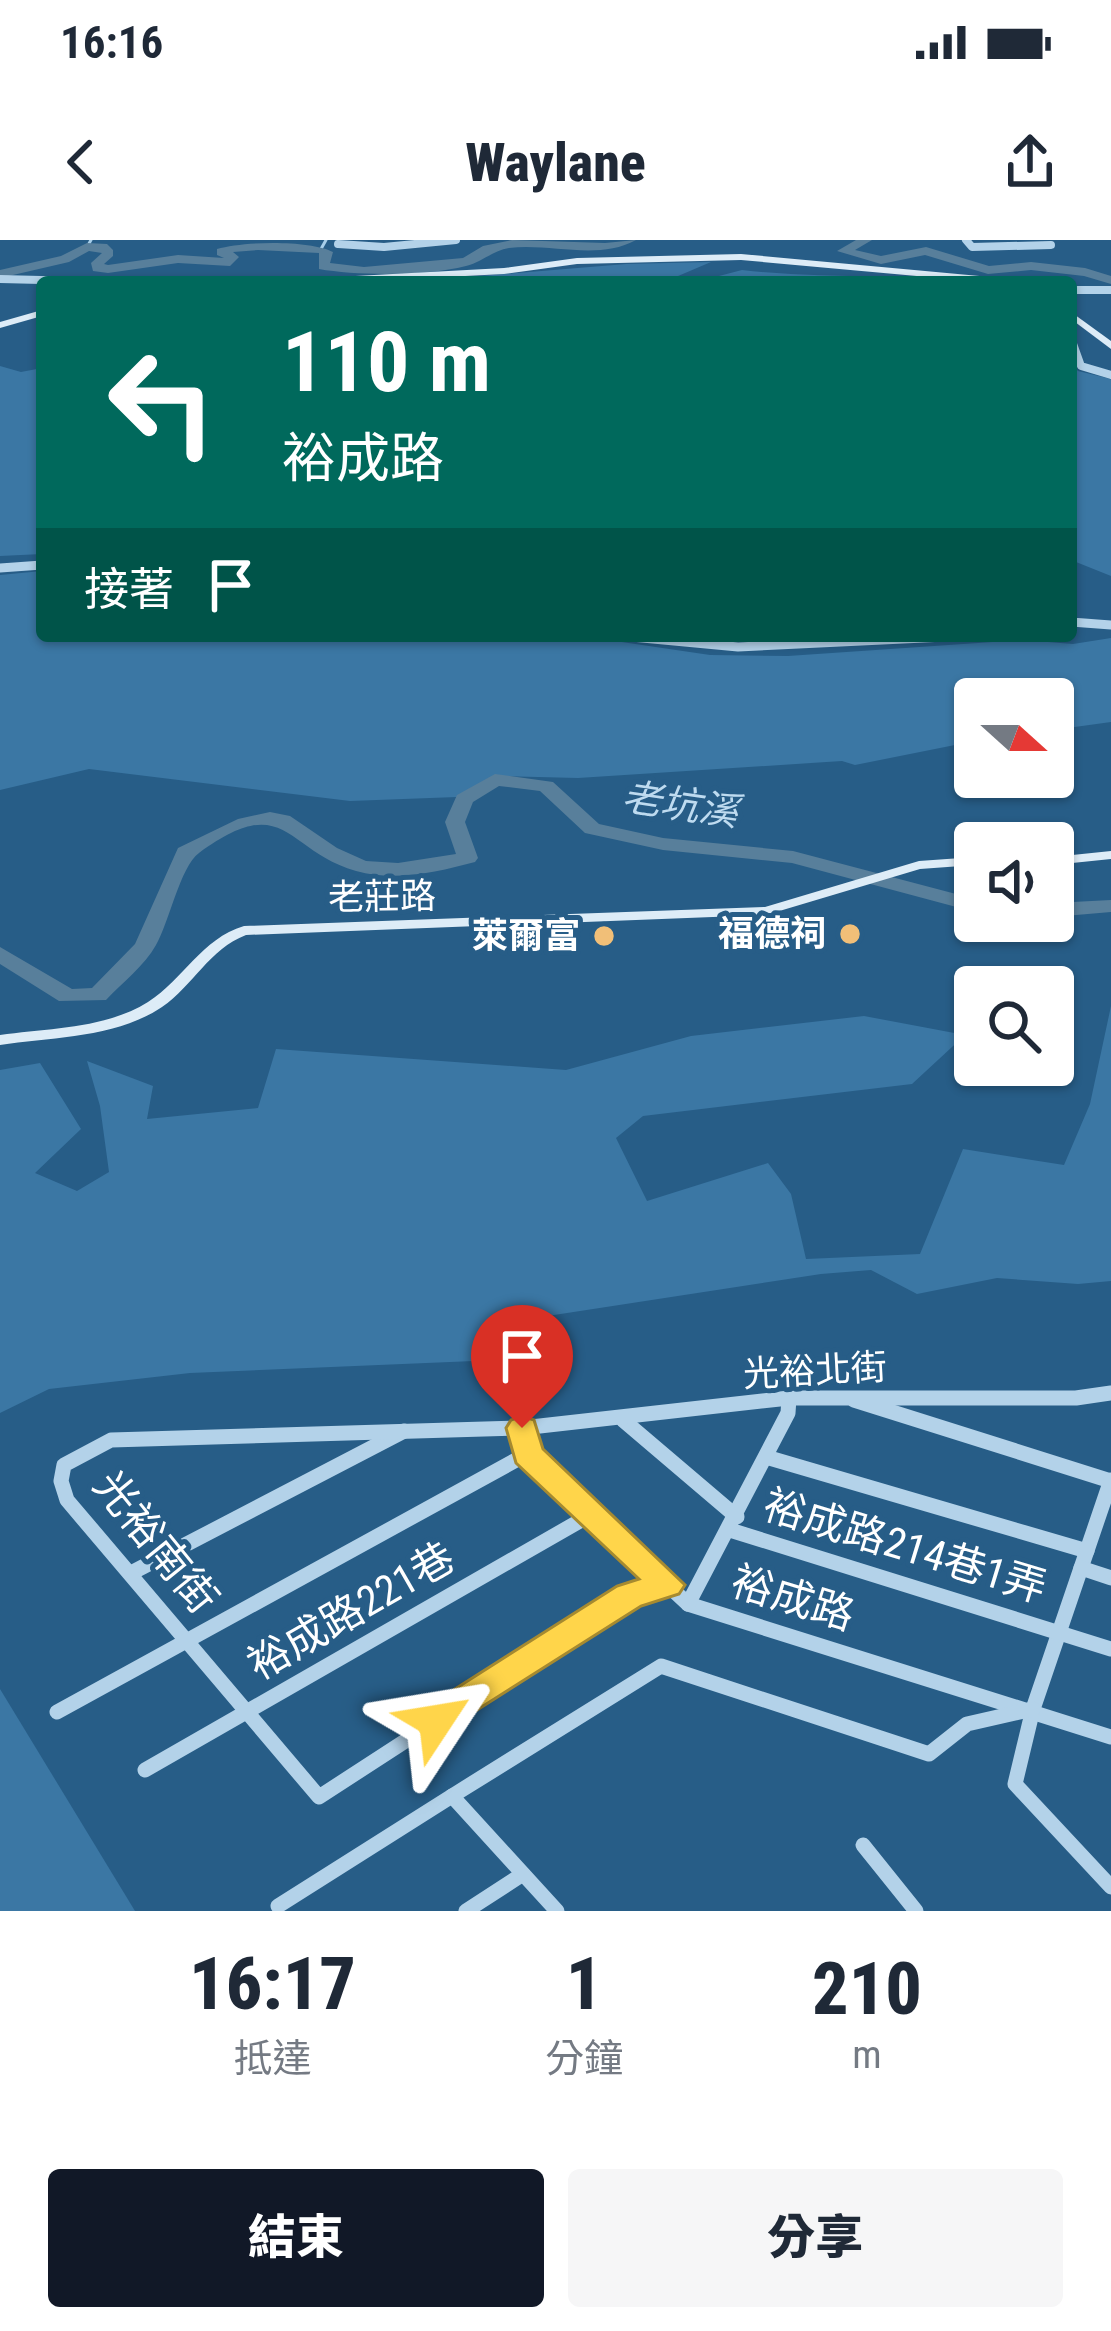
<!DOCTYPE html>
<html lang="zh-TW">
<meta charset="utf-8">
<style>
body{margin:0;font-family:"Roboto Condensed","Noto Sans TC",sans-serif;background:#f6f6f7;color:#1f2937;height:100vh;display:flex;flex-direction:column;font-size:45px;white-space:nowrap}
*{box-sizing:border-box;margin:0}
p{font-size:39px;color:#747a83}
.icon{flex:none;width:66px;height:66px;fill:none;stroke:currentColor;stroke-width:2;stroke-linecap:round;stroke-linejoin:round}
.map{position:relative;height:1671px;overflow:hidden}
.sheet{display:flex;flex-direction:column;background:#fff;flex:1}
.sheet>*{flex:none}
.guide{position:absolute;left:36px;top:36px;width:1041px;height:366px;border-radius:12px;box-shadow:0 3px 9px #0004;background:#00695c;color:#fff;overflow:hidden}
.needle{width:78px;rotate:111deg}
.controls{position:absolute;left:954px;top:438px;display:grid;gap:24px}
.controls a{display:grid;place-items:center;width:120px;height:120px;border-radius:12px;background:#fff;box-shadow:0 3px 9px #0004;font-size:60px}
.pin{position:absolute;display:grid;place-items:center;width:102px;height:102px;color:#fff;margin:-123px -51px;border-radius:50% 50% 50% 0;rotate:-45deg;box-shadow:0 0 12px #0007}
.pin .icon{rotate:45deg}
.me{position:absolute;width:132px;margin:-66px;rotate:57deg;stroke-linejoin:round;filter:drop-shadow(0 0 9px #0008)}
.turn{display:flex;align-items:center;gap:42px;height:252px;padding:0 48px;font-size:54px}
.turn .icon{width:156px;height:156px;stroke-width:2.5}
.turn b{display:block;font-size:84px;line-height:102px}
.then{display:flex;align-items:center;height:114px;padding:0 48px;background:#0003;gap:24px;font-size:45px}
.eta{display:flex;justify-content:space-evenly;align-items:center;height:204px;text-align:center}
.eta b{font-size:72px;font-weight:800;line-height:84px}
.button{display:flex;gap:24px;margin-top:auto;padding:24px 48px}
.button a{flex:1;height:138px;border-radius:12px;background:#111827;color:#fff;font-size:48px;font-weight:800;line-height:138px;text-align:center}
.button a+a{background:#f6f6f7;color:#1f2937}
.status{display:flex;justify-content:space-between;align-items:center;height:84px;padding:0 60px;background:#fff;direction:ltr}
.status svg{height:33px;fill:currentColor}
header{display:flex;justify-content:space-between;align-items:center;height:156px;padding:0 48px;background:#fff;font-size:54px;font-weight:800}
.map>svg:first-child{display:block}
.green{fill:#3b77a4}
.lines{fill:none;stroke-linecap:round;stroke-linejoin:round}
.stream{stroke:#a7cee9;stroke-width:3}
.river{fill:#587f9b;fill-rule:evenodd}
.street-far2{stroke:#b3d2e9;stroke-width:8}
.street-far1{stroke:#b3d2e9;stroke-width:9}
.street{stroke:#b3d2e9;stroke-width:15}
.secondary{fill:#ddecf7;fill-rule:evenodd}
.route{fill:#ffd54a;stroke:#a68a30;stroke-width:3}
.poi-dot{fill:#f1bf78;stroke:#275d87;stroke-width:4.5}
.labels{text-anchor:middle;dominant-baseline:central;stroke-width:10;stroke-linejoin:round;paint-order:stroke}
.street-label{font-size:36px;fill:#fff;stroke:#275d87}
.poi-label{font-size:36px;font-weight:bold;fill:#fff;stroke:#275d87;text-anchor:end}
.water-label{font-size:39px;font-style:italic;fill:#bedbf0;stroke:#275d87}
.near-street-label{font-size:42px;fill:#fff;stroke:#275d87}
</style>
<div class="status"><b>16:16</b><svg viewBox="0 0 49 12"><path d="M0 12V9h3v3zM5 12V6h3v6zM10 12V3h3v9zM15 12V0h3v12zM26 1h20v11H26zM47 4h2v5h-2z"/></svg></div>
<header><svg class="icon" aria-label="back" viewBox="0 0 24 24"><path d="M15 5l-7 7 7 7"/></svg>Waylane<svg class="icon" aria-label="share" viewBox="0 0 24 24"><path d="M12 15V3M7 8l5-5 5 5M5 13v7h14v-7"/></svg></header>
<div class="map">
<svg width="1111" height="1671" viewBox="0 0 1111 1671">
<rect width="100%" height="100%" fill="#275d87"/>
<g class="green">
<path d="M711,22l-47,20h-256l218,-18z"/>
<path d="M742,30c84,10 168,3 252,12h-298z"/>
<path d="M1071,123l7,8 33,8v197l-40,-16z"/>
<path d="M0,126l21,6 21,-4v186l-42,2z"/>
<path d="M42,331v65h539l129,19 78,1 235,-16 50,4 38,-6v84l-58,8v-31h-78v42l-120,24 -13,-4 -264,17 -84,-2 -37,21 -107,4 -261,-32 -89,21v-215z"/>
<path d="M1111,766v275l-33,3 -81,-6 -80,16 -46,-24 -50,4 -306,47 -41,40 -284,12 -141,16 -49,24v-343l40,-7 41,66 -46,44 42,18 32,-19 -9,-66 -13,-45 66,25 -6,33 111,-11 18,-59 290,21 125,-34 173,-20 101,19 -53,49 -269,32 -27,22 31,63 121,-38 23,31 15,65 114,-5 43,-105 101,16 26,-61z"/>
<path d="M0,1449l135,222h-135z"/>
</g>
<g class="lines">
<g class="stream">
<path d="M87,7l4,-7"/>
<path d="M321,9l5,-9"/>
</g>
<g class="river">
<path d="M512,0l93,3 31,-3c-38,21 -85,3 -127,8 -17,3 -27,14 -43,18 -39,10 -108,10 -147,3v-16l-61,-3 -25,2 6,5 -9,9 -52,-3 -70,10 -15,-2 -2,-8 11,-10 -13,-2 -20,11 -69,16v-8l61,-14 26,-13 20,1 6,6v6l-9,8 4,1 70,-10 46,3 -7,-3v-6c27,-8 93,-9 116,3l-3,11 34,4 99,-9 20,-12z"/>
<path d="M856,0h16l-17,10 26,6 45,-9 63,19 42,-4 54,6 26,8v8l-27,-8 -53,-6 -43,4 -63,-19 -44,9 -44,-13z"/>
<path d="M495,534l58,8 46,42 64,14 130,13 182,48v13l-183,-49 -129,-13 -78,-17 -45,-42 -41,-5 -26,16 -8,20 13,36 -3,4c-38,10 -79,20 -119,9 -71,-20 -70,-82 -157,-18 -19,14 -30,70 -43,92 -11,20 -34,38 -50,55l-47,1 -59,-37v-17l72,42 20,-1 43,-44 43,-96 60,-29 32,-7 20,4 47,32 29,13 32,2 58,-9 -11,-32 12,-27z"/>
<path d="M1111,660v12l-58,5v-14z"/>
</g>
<g class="street-far2">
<path d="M966,0l6,7 79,-2"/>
<path d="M338,4l46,3 72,-7"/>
<path d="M0,39l124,3"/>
<path d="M1071,50h40"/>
<path d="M1071,98l10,28 30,9"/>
</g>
<g class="street-far1">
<path d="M0,328l42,-3"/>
<path d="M1071,382l40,3"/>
<path d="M621,396l117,11 228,-11"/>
</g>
<g class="street">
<path d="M854,1160l257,81"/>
<path d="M623,1180l114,97"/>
<path d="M522,1188l5,26 161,150 423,133"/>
<path d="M766,1217l321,94"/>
<path d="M1111,1240l-78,229 -18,75 96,103"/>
<path d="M730,1290l381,119"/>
<path d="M1081,1328l30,10"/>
<path d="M133,1332l271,-141"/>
<path d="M667,1345l-37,10 -311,202 -252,-297 -6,-19 3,-16 47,-25 411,-12 267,-30h287l35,-5"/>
<path d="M688,1364l100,-191 1,-15"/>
<path d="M57,1472l470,-258"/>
<path d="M145,1530l447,-256"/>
<path d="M863,1605l53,66"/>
<path d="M278,1666l174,-110"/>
<path d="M466,1671l57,-37"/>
<path d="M557,1671l-105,-115 209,-130 268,88 38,-30 66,-15"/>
</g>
<g class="secondary">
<path d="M741,14l271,25 4,3h-33l-242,-22 -164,4 -73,10 -155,8h-53l4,-3 204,-11 73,-10z"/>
<path d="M42,70v6l-42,12v-6z"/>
<path d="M1071,72l40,29v8l-40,-30z"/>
<path d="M1111,611v8l-58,6v-8z"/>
<path d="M975,617v8l-55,4 -154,46 -520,20c-37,14 -53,51 -84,72 -46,31 -109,30 -162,38v-10c49,-7 105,-6 148,-33 36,-23 53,-63 96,-76l521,-19 154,-46z"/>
</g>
</g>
<path class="route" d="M522,1176l12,4 9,29 142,136 -6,9 -38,12 -205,130 -14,-4 -5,-11 5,-11 195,-124 22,-7 -123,-116 -10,-35 5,-8z"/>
<g class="poi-dot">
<circle cx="850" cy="694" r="12"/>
<circle cx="604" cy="696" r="12"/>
</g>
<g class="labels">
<g class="street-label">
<text transform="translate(382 657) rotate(-1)">老莊路</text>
<text transform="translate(815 1131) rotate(-3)">光裕北街</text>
</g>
<g class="poi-label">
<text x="826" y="694">福德祠</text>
<text x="580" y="696">萊爾富</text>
</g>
<g class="water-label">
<text transform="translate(680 565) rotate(8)">老坑溪</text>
</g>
<g class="near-street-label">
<text transform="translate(156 1302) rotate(51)">光裕南街</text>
<text transform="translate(905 1306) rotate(17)">裕成路214巷1弄</text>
<text transform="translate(793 1358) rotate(17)">裕成路</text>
<text transform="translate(351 1371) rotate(-30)">裕成路221巷</text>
</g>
</g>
</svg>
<div class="controls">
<a><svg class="needle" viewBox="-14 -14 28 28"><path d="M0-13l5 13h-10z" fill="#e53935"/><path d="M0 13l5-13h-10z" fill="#747a83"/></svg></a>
<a><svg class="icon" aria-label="sound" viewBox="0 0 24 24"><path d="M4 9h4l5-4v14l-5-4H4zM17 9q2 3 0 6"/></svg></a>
<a><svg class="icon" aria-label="search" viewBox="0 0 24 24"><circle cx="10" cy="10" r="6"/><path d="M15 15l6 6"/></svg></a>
</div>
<div class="pin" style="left:522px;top:1188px;background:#d93025"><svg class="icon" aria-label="arrive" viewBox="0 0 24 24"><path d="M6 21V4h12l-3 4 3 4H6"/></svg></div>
<svg class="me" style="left:436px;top:1481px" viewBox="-20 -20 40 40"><path d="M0-17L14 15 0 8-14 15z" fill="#ffd54a" stroke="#fff" stroke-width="4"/></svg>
<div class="guide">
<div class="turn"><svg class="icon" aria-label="left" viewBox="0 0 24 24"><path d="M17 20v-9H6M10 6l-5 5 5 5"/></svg><div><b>110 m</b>裕成路</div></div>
<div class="then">接著<svg class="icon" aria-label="arrive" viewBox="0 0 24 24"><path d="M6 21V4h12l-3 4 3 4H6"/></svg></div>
</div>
</div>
<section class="sheet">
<div class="eta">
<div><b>16:17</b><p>抵達</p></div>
<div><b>1</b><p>分鐘</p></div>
<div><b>210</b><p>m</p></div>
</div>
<div class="button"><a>結束</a><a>分享</a></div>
</section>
